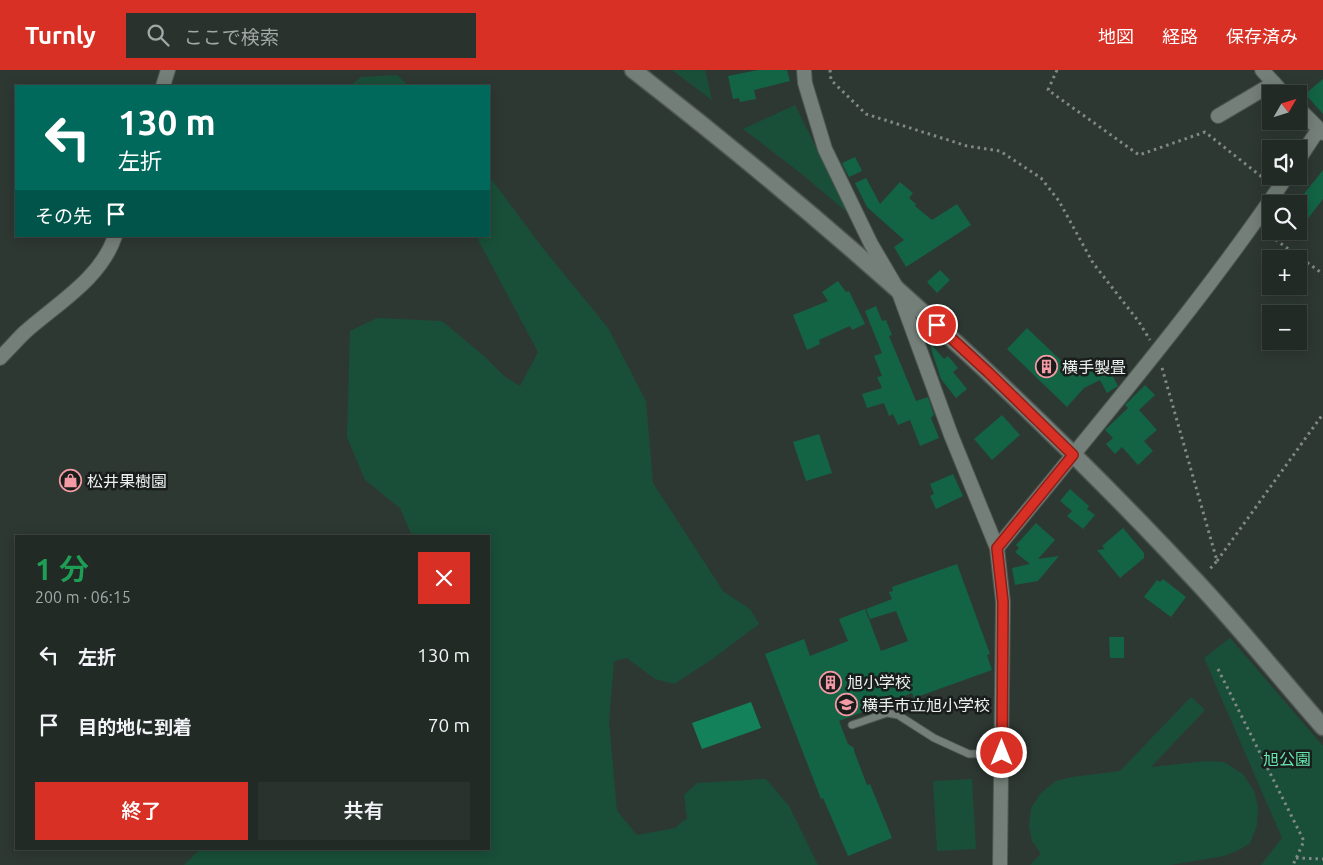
<!DOCTYPE html>
<html lang="ja">
<meta charset="utf-8">
<style>
body{margin:0;font-family:Ubuntu,"Noto Sans JP",sans-serif;background:#2a322e;color:#f1f3f6;height:100vh;display:flex;flex-direction:column;font-size:19px;white-space:nowrap}
*{box-sizing:border-box;margin:0}
p{font-size:16px;color:#a2a7a7}
.icon{flex:none;width:28px;height:28px;fill:none;stroke:currentColor;stroke-width:2;stroke-linecap:round;stroke-linejoin:round}
.map{position:relative;flex:1;overflow:hidden}
.sheet{position:absolute;left:15px;top:465px;width:475px;height:315px;display:flex;flex-direction:column;background:#222a26;border-radius:0px;box-shadow:0 2px 12px #0003,0 0 0 1px #3f4643}
.sheet>*{flex:none}
.guide{position:absolute;left:15px;top:15px;width:475px;height:152px;border-radius:0px;box-shadow:0 2px 12px #0003,0 0 0 1px #3f4643;background:#00695c;color:#fff;overflow:hidden}
.needle{width:32px;rotate:51deg}
.buttons{position:absolute;left:1262px;top:15px;display:grid;gap:10px}
.buttons a{display:grid;place-items:center;width:45px;height:45px;border-radius:0px;background:#222a26;box-shadow:0 2px 12px #0003,0 0 0 1px #3f4643;font-size:25px}
.pin{position:absolute;display:grid;place-items:center;width:42px;height:42px;color:#fff;margin:-21px;border:2px solid #fff;border-radius:50%;box-shadow:0 1px 5px #0007}
.me{position:absolute;width:55px;margin:-28px;rotate:0deg;stroke-linejoin:round;filter:drop-shadow(0 0 4px #0008)}
.turn{display:flex;align-items:center;gap:18px;height:105px;padding:0 20px;font-size:22px}
.turn .icon{width:65px;height:65px;stroke-width:2.5}
.turn b{display:block;font-size:35px;line-height:42px}
.then{display:flex;align-items:center;height:48px;padding:0 20px;background:#0003;gap:10px;font-size:19px}
.round{display:grid;place-items:center;flex:none;width:52px;height:52px;border-radius:0px;background:#2a322e}
.summary{display:flex;align-items:center;justify-content:space-between;height:85px;padding:0 20px}
h1{font-size:30px;font-weight:600;line-height:38px;color:#1e9e55}
.button{display:flex;gap:10px;margin-top:auto;padding:10px 20px}
.button a{flex:1;height:58px;border-radius:0px;background:#d93025;color:#fff;font-size:20px;font-weight:600;line-height:58px;text-align:center}
.button a+a{background:#2a322e;color:#f1f3f6}
ul{padding:0;list-style:none}
li{display:flex;align-items:center;gap:15px;height:70px;padding:0 20px}
li div{flex:1}
li b{display:block;font-size:19px}
li em{font-style:normal}
header{display:flex;align-items:center;gap:30px;box-sizing:border-box;height:70px;padding:0 25px;background:#d93025;color:#fff}
header strong{font-size:24px}
nav{display:flex;gap:28px;margin-inline-start:auto;font-size:18px}
.search{width:350px;height:45px;background:#2a322e;display:flex;align-items:center;gap:12px;box-sizing:border-box;padding:0 18px;border-radius:0px;color:#a2a7a7;font-size:19px}
.map>svg:first-child{display:block}
.green{fill:#194f39}
.water{fill:#13825a}
.building{fill:#136345}
.lines{fill:none;stroke-linecap:round;stroke-linejoin:round}
.service-casing{stroke:#4d5651;stroke-width:9}
.minor-casing{stroke:#4d5651;stroke-width:16}
.tertiary-casing{stroke:#4d5651;stroke-width:19}
.path{stroke:#818985;stroke-width:3;stroke-dasharray:2.5 4;stroke-linecap:butt}
.service{stroke:#737f78;stroke-width:7}
.minor{stroke:#737f78;stroke-width:14}
.tertiary{stroke:#737f78;stroke-width:16}
.route-casing{stroke:#8d1f18;stroke-width:12}
.route{stroke:#d93025;stroke-width:9}
.labels{text-anchor:middle;dominant-baseline:central;stroke-width:5;stroke-linejoin:round;paint-order:stroke}
.poi-label{font-size:16px;fill:#ebf1ee;stroke:#191e1c;text-anchor:start}
.park-label{font-size:16px;fill:#65e8af;stroke:#191e1c}
</style>
<header>
<strong>Turnly</strong>
<div class="search"><svg class="icon" aria-label="search" viewBox="0 0 24 24"><circle cx="10" cy="10" r="6"/><path d="M15 15l6 6"/></svg>ここで検索</div>
<nav><a>地図</a><a>経路</a><a>保存済み</a></nav>
</header>
<div class="map">
<svg width="1323" height="795" viewBox="0 0 1323 795">
<rect width="100%" height="100%" fill="#2e3833"/>
<g class="green">
<path d="M672,0h33l7,30z"/>
<path d="M397,5l12,11h-59l11,-9z"/>
<path d="M795,35l54,109 -46,-39 -60,-46z"/>
<path d="M489,106l53,71 66,81 38,73 7,82 70,108 27,18 9,15 -48,36 -37,24 -19,-5 -28,-21 -13,3 -5,61 8,89 20,24 38,-7 12,-10 -3,-23 13,-12 69,-4 23,27 29,59h-634l16,-16h289v-313h-77l-12,-28 -35,-28 -18,-43 3,-106 27,-13 65,3 42,35 21,21 15,9 18,-34 -62,-116h13z"/>
<path d="M1230,568l93,108v119h-62l21,-27 -78,-180z"/>
<path d="M1191,627l14,13 -54,57 56,-6 17,1 19,12 11,17 4,16 -1,18 -7,18 -11,7 -15,6 -54,9h-140l11,-11 -9,-13 -3,-15 2,-18 10,-15 15,-12 16,-4 48,-6z"/>
<path d="M972,709l4,70 -39,2 -4,-70z"/>
</g>
<path class="water" d="M751,632l10,26 -59,21 -10,-26z"/>
<g class="building">
<path d="M758,0h29l3,11 -36,9 2,9 -16,3 -1,-4 -6,1 -5,-23z"/>
<path d="M1323,9v35l-18,-20z"/>
<path d="M855,87l7,14 -13,6 -7,-14z"/>
<path d="M1323,100v29l-24,31v-24l7,-9 -3,-2z"/>
<path d="M866,108l14,26 20,-22 13,11 -4,5 7,6 -1,2 17,14 25,-16 14,21 -65,42 -12,-20 10,-7 -37,-33 -12,-24z"/>
<path d="M940,200l10,10 -13,13 -10,-11z"/>
<path d="M838,211l8,11 3,-1 16,33 -13,6 -2,-4 -31,14 1,4 -13,6 -14,-35 35,-14 -6,-9z"/>
<path d="M876,236l6,15 4,-1 6,15 -3,1 27,65 12,-4 6,18 -3,3 8,20 -19,8 -10,-26 -12,5 -5,-11 -4,2 -5,-13 -17,5 -5,-14 20,-6 -5,-11 5,-1 -8,-20 8,-3 -17,-42z"/>
<path d="M1027,258l47,45 29,-15 15,28 -11,7 -7,-13 -16,8 -17,19 -60,-58z"/>
<path d="M931,274l13,15 4,-3 10,12 -5,4 14,17 -11,9 -15,-19 -11,-34z"/>
<path d="M1145,315l10,10 -16,15 18,20 -13,11 9,10 -15,14 -16,-18 -7,7 -9,-10 7,-6 -8,-8 23,-22 -3,-3z"/>
<path d="M1002,345l18,20 -28,25 -18,-21z"/>
<path d="M819,364l13,39 -26,8 -13,-39z"/>
<path d="M953,404l10,22 -27,13 -6,-13 4,-2 -4,-10z"/>
<path d="M1070,419l19,17 -2,3 8,6 -12,14 -16,-13 5,-5 -12,-10z"/>
<path d="M1036,453l19,17 -17,19 21,-3 -21,25 -23,4 -3,-17 18,-4 -15,-12 4,-4 -3,-3z"/>
<path d="M1123,458l21,25v5l-24,20 -23,-28 8,-1 -3,-3z"/>
<path d="M957,494l33,90 -3,1 5,15 -78,28 -2,-5 -73,28 9,23 6,4v3l13,34 3,-1 22,54 -44,18 -25,-58 -2,1 -56,-145 39,-15 6,17 38,-15 -9,-22 26,-10 16,42 27,-10 -12,-30 -26,8 -4,-10 26,-10 -3,-7 4,-1 -1,-4z"/>
<path d="M1163,509l23,18 -15,20 -27,-20 13,-17 3,2z"/>
<path d="M1109,567h15v21h-14z"/>
</g>
<g class="lines">
<defs>
<path id="service" d="M852,655l35,-12 11,2 36,23 35,16 33,-1"/>
<g id="minor">
<path d="M804,0l1,13 20,66 46,95 27,46 53,145 46,113 6,54 -3,263"/>
<path d="M1262,0l22,24"/>
<path d="M163,16l5,-16"/>
<path d="M1299,39l24,24"/>
<path d="M1218,46l56,-33"/>
<path d="M1299,89l19,-29"/>
<path d="M0,288c8,-8 16,-17 24,-25 32,-29 77,-54 91,-97"/>
<path d="M997,478c99,-122 202,-242 290,-372"/>
</g>
<path id="tertiary" d="M633,0c201,156 391,326 564,512 44,47 84,97 126,145"/>
</defs>
<use href="#service" class="service-casing"/>
<use href="#minor" class="minor-casing"/>
<use href="#tertiary" class="tertiary-casing"/>
<g class="path">
<path d="M830,0l1,10 35,34 101,32 33,5 41,27 18,23 34,62 46,59 11,18"/>
<path d="M1057,0l-9,20 91,65 66,-23 62,49"/>
<path d="M1265,162l58,42"/>
<path d="M1162,298l55,193 -9,10"/>
<path d="M1217,491l106,-147"/>
<path d="M1218,599l86,172 -11,24"/>
<path d="M1296,788l27,1"/>
</g>
<use href="#service" class="service"/>
<use href="#minor" class="minor"/>
<use href="#tertiary" class="tertiary"/>
</g>
<g class="lines">
<defs>
<path id="route" d="M937,255l52,48 84,82 -76,93 6,54 -1,151"/>
</defs>
<use href="#route" class="route-casing"/>
<use href="#route" class="route"/>
</g>
<defs>
<symbol id="building-ring" viewBox="-11 -11 22 22"><circle r="9.5" fill="#191e1c" stroke="#f49aa4" stroke-width="1.5"/><path d="M-4-6H4V6H1V3H-1V6H-4ZM-2.5-4.3h1.7v1.8h-1.7ZM.8-4.3h1.7v1.8H.8ZM-2.5-1h1.7V.8h-1.7ZM.8-1h1.7V.8H.8Z" fill="#f49aa4"/></symbol>
<symbol id="shop-ring" viewBox="-11 -11 22 22"><circle r="9.5" fill="#191e1c" stroke="#f49aa4" stroke-width="1.5"/><path d="M-5-2.5h2.3a2.7 3.5 0 0 1 5.4 0H5L5.5 6h-11ZM-1.5-2.5h3a1.5 2.3 0 0 0-3 0Z" fill="#f49aa4"/></symbol>
<symbol id="school-ring" viewBox="-11 -11 22 22"><circle r="9.5" fill="#191e1c" stroke="#f49aa4" stroke-width="1.5"/><path d="M0-5L7-2L0 1L-7-2ZM-4 1L0 2.5L4 1V4Q0 6-4 4Z" fill="#f49aa4"/></symbol>
</defs>
<g fill-rule="evenodd">
<use href="#building-ring" x="1034" y="284" width="25" height="25"/>
<use href="#shop-ring" x="58" y="398" width="25" height="25"/>
<use href="#building-ring" x="818" y="600" width="25" height="25"/>
<use href="#school-ring" x="834" y="622" width="25" height="25"/>
</g>
<g class="labels">
<g class="poi-label">
<text x="1062" y="297">横手製畳</text>
<text x="87" y="411">松井果樹園</text>
<text x="847" y="612">旭小学校</text>
<text x="862" y="635">横手市立旭小学校</text>
</g>
<g class="park-label">
<text x="1287" y="689">旭公園</text>
</g>
</g>
</svg>
<div class="buttons">
<a><svg class="needle" viewBox="-14 -14 28 28"><path d="M0-13l5 13h-10z" fill="#e53935"/><path d="M0 13l5-13h-10z" fill="#a2a7a7"/></svg></a>
<a><svg class="icon" aria-label="sound" viewBox="0 0 24 24"><path d="M4 9h4l5-4v14l-5-4H4zM17 9q2 3 0 6"/></svg></a>
<a><svg class="icon" aria-label="search" viewBox="0 0 24 24"><circle cx="10" cy="10" r="6"/><path d="M15 15l6 6"/></svg></a>
<a>+</a>
<a>−</a>
</div>
<div class="pin" style="left:937px;top:255px;background:#d93025"><svg class="icon" aria-label="arrive" viewBox="0 0 24 24"><path d="M6 21V4h12l-3 4 3 4H6"/></svg></div>
<svg class="me" style="left:1002px;top:683px" viewBox="-20 -20 40 40"><circle r="17" fill="#d93025" stroke="#fff" stroke-width="3"/><path d="M0-11L8 9 0 5-8 9z" fill="#fff"/></svg>
<div class="guide">
<div class="turn"><svg class="icon" aria-label="left" viewBox="0 0 24 24"><path d="M17 20v-9H6M10 6l-5 5 5 5"/></svg><div><b>130 m</b>左折</div></div>
<div class="then">その先<svg class="icon" aria-label="arrive" viewBox="0 0 24 24"><path d="M6 21V4h12l-3 4 3 4H6"/></svg></div>
</div>
<section class="sheet">
<div class="summary"><div><h1>1 分</h1><p>200 m · 06:15</p></div><a class="round" style="background:#d93025;color:#fff"><svg class="icon" aria-label="close" viewBox="0 0 24 24"><path d="M6 6l12 12M18 6L6 18"/></svg></a></div>
<ul>
<li><svg class="icon" aria-label="left" viewBox="0 0 24 24"><path d="M17 20v-9H6M10 6l-5 5 5 5"/></svg><div><b>左折</b></div><em>130 m</em></li>
<li><svg class="icon" aria-label="arrive" viewBox="0 0 24 24"><path d="M6 21V4h12l-3 4 3 4H6"/></svg><div><b>目的地に到着</b></div><em>70 m</em></li>
</ul>
<div class="button"><a>終了</a><a>共有</a></div>
</section>
</div>
